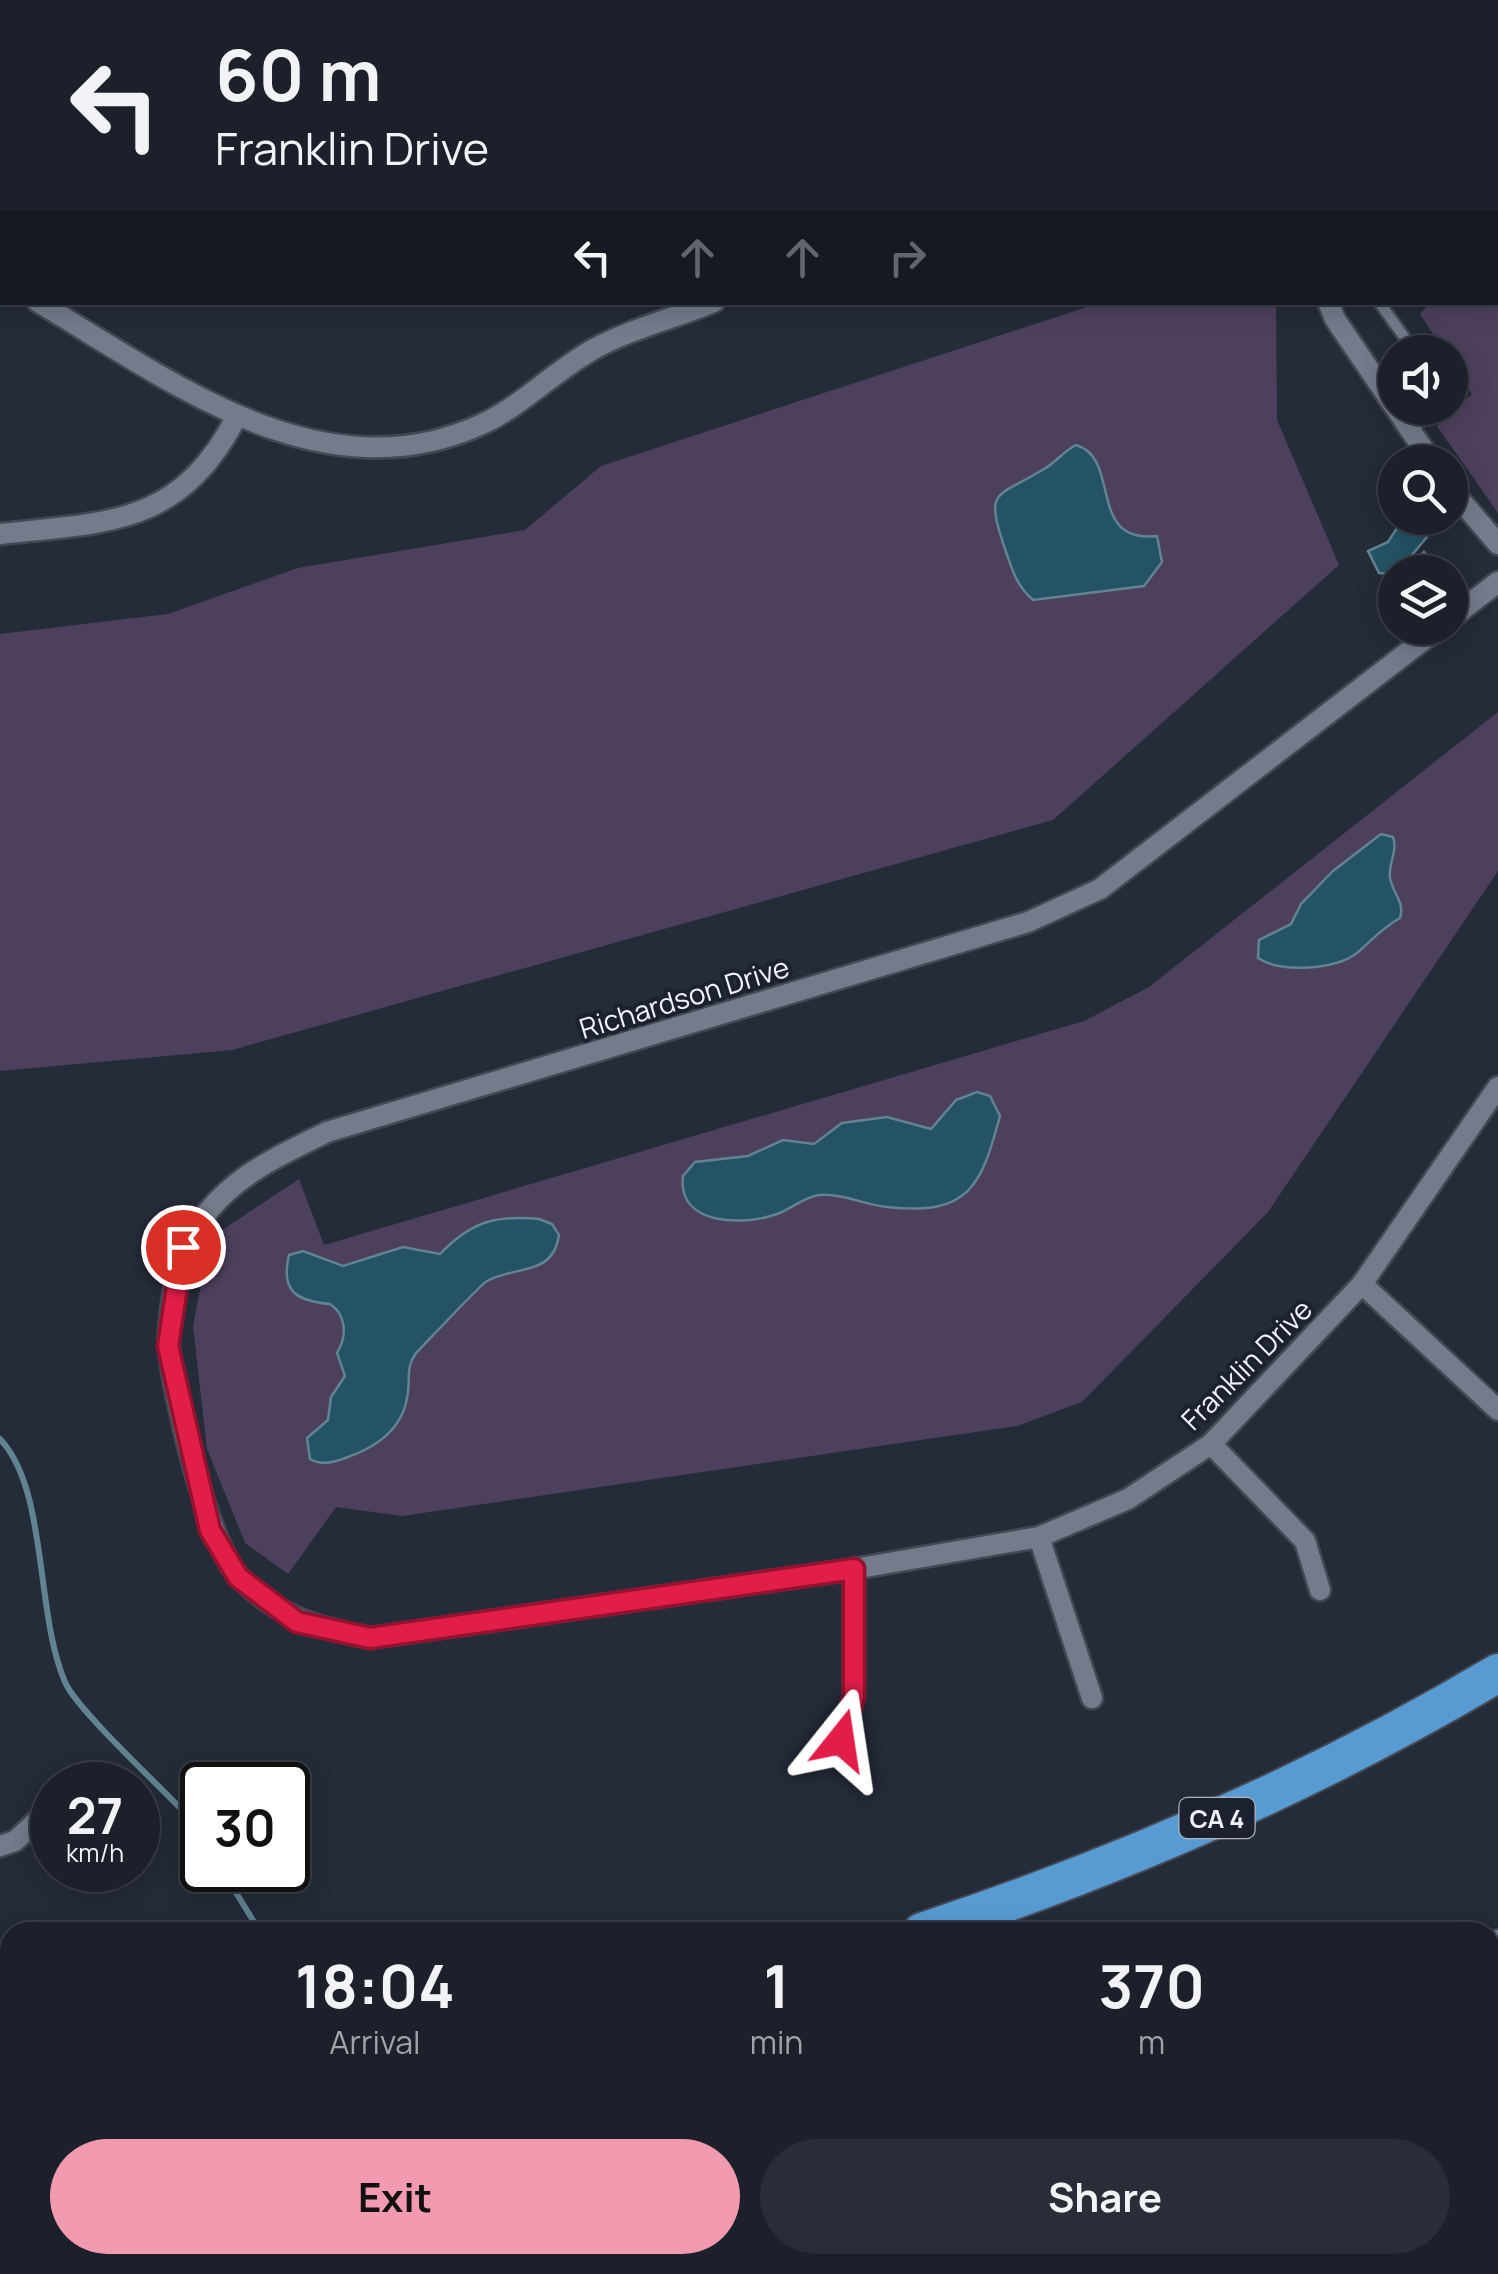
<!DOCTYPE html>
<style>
body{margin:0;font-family:Manrope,sans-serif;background:#282d37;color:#f1f3f6;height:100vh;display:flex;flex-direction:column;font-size:38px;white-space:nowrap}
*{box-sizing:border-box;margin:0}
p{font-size:32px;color:#a0a3a9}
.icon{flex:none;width:55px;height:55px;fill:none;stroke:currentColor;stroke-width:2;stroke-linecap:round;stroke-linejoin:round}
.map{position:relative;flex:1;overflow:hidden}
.sheet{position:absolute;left:0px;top:1922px;width:1500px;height:352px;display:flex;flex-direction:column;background:#1b202b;border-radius:30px 30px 0 0;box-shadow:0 5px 25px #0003,0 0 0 2px #393e47}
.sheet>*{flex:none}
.top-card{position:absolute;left:0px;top:0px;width:1500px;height:305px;box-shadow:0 5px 25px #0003,0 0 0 2px #393e47;background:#1b202b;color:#f1f3f6;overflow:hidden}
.tools{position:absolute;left:1378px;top:335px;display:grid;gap:20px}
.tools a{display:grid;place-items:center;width:90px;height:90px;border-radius:50%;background:#1b202b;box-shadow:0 5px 25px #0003,0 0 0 2px #393e47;font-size:50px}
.speed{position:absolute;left:30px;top:1762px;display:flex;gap:20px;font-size:50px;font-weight:700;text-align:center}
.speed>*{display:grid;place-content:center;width:130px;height:130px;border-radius:50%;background:#1b202b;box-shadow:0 5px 25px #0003,0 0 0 2px #393e47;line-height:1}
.speed small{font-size:25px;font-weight:400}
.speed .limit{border:5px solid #111;border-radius:15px;background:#fff;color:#111}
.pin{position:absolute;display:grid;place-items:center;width:85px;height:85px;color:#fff;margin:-42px;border:5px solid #fff;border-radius:50%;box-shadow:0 2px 10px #0007}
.me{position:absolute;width:110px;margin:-55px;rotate:15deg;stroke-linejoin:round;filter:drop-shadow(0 0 8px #0008)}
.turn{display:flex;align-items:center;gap:35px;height:210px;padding:0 50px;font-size:45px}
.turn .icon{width:130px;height:130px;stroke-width:2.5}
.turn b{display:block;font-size:70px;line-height:85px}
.lanes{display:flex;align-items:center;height:95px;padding:0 50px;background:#0003;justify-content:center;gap:50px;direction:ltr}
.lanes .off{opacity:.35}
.eta{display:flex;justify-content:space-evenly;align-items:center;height:170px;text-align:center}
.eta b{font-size:60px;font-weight:700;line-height:70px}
.cta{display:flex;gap:20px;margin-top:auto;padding:20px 50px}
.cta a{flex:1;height:115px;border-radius:60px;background:#f29ab0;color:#111;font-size:40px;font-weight:700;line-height:115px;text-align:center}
.cta a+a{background:#282d37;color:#f1f3f6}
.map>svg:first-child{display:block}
.green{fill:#4d405e}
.water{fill:#245365;stroke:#618392;stroke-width:2.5}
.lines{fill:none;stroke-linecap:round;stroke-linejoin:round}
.stream{stroke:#618392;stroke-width:6}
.lane-casing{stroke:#434954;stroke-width:15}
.street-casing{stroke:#434954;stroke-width:25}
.secondary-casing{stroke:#434954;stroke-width:32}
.highway-casing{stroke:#434954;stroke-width:42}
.lane{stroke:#747c8c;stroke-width:10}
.street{stroke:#747c8c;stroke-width:20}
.secondary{stroke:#6c85a1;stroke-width:28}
.highway{stroke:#589bd2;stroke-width:38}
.route-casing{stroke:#92132f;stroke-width:25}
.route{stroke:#e11d48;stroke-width:18}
.labels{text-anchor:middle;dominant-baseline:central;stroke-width:8;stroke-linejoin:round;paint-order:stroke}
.shield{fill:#1b212e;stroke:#afb4be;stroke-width:2.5}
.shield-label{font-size:25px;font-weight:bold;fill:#eef3fc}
.street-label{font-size:28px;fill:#eef3fc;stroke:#1b212e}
</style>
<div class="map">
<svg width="1498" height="2274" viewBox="0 0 1498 2274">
<rect width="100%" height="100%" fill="#242b39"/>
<g class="green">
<path d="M1498,66v447l-61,-87 35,-32 -22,-34v-8h-5l-25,-38 10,-11 68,-1z"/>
<path d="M1102,302l174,1 1,117 62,145 -286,255 -821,230 -232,21v-437l168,-20 130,-46 227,-38 76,-64z"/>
<path d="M1498,712v159l-230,341 -186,190 -65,24 -615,90 -66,-9 -48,67 -43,-31 -38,-94 -14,-123 17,-88 89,-59 25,66 760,-224 65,-34z"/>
</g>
<g class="water">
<path d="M1076,445c46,13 10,99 81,91l5,26 -18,24 -111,14c-16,-14 -20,-28 -27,-48 -22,-65 -11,-53 38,-83 12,-7 20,-18 32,-24z"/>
<path d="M1409,521l18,16 -15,18 4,4 8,-7 8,9 -13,11h-15l3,-3 -5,-6 -14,11 -9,-1 -11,-22 20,-9 11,-17z"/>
<path d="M1381,834l12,3c5,15 -5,26 -3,41 3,16 15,24 10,40 -18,10 -28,22 -43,35 -22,17 -77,20 -99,5l1,-18 32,-16 10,-20 32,-33z"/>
<path d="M977,1092l13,4 10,20c-19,70 -30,100 -113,91 -22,-2 -45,-14 -68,-12 -15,2 -28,14 -42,19 -33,12 -100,12 -94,-38l12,-14 53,-6 35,-16 31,4 28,-21 45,-6 44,12 25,-29z"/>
<path d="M539,1219l13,5 7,11c-6,42 -43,30 -72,46 -6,3 -61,62 -71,72 -10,14 -6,23 -8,38 -3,36 -29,55 -60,66 -13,5 -26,9 -38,2l-3,-21 21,-18 3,-23 14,-21 -8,-23c10,-16 10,-38 -7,-49 -33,-3 -50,-12 -41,-49l14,-4 40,15 60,-19 37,7c31,-32 54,-39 99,-35z"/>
</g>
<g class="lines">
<g class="stream">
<path d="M0,1439c48,50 35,174 65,243 11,27 100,109 125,136l12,20"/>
<path d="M222,1870l37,60"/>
<path d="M0,2272l92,2"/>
</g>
<defs>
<g id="lane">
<path d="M1379,302l36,50"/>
<path d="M1411,429l29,-21"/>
<path d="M1029,2265l1,9"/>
<path d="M1245,2268v6"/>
</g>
<g id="street">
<path d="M511,0l9,2"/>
<path d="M680,2l7,-2"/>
<path d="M1390,2l2,-2"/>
<path d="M0,42h2"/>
<path d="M0,281l2,1"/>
<path d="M38,302c132,78 282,195 442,123 41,-18 74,-54 114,-76 36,-20 81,-31 120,-47"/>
<path d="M1328,302l7,17 97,143"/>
<path d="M1450,488l48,56"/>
<path d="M0,534c109,-12 179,-8 236,-116"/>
<path d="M1450,619l48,-37"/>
<path d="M1439,628l-339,261 -72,33 -701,210c-61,30 -106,50 -141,111 -9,15 -19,87 -17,105 4,47 40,201 72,231 44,42 73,47 129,59l484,-69 185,-32 89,-38 83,-55 151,-160 136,-197"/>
<path d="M1362,1284l136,126"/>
<path d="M1211,1444l94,97 15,49"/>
<path d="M1039,1537l53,161"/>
<path d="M841,1740l13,-43v-128"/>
<path d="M0,1846l15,-5 37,-34"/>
</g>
<g id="secondary">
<path d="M1490,1950l8,-6"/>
<path d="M1490,1992l8,-5"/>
<path d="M0,2246h10"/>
</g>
<g id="highway">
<path d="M922,1932c199,-66 395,-151 576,-259"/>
<path d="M0,2067h10"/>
</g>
</defs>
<use href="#lane" class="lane-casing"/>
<use href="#street" class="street-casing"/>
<use href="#secondary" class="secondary-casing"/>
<use href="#highway" class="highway-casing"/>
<use href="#lane" class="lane"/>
<use href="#street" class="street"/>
<use href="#secondary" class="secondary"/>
<use href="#highway" class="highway"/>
</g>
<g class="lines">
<defs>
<path id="route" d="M183,1247l-15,99 42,184 28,47 59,45 73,16 484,-69v128l-13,43"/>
</defs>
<use href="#route" class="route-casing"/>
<use href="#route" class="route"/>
</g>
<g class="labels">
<rect class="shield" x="1179.5" y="1798" width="75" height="40" rx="8"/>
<g class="shield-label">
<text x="1217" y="1818">CA 4</text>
</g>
<g class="street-label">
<text transform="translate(684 997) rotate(-17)">Richardson Drive</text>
<text transform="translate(1246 1364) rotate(-45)">Franklin Drive</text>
</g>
</g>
</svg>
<div class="tools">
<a><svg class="icon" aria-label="sound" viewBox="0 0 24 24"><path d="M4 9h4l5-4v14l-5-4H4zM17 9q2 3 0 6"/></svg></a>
<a><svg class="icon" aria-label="search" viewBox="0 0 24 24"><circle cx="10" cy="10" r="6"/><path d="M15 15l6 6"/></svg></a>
<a><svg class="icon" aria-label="layers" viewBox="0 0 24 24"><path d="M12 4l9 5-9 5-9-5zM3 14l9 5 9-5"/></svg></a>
</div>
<div class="speed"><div>27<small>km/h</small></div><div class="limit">30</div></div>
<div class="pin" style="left:183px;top:1247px;background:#d93025"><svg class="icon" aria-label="arrive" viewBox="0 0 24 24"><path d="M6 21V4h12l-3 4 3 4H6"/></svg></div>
<svg class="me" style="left:841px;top:1740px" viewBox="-20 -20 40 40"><path d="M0-17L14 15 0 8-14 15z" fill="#e11d48" stroke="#fff" stroke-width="4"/></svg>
<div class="top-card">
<div class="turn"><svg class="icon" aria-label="left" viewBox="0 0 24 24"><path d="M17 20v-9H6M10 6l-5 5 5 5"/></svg><div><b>60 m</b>Franklin Drive</div></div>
<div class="lanes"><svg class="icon" aria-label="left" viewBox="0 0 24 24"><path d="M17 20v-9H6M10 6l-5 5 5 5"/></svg><svg class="icon off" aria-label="ahead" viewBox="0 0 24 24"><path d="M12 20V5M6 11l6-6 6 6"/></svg><svg class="icon off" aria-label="ahead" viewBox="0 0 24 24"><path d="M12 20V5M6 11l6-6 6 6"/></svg><svg class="icon off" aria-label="right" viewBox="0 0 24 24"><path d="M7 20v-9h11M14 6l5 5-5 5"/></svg></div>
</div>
<section class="sheet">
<div class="eta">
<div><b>18:04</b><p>Arrival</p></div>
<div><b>1</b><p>min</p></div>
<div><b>370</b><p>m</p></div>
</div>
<div class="cta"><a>Exit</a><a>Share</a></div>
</section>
</div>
